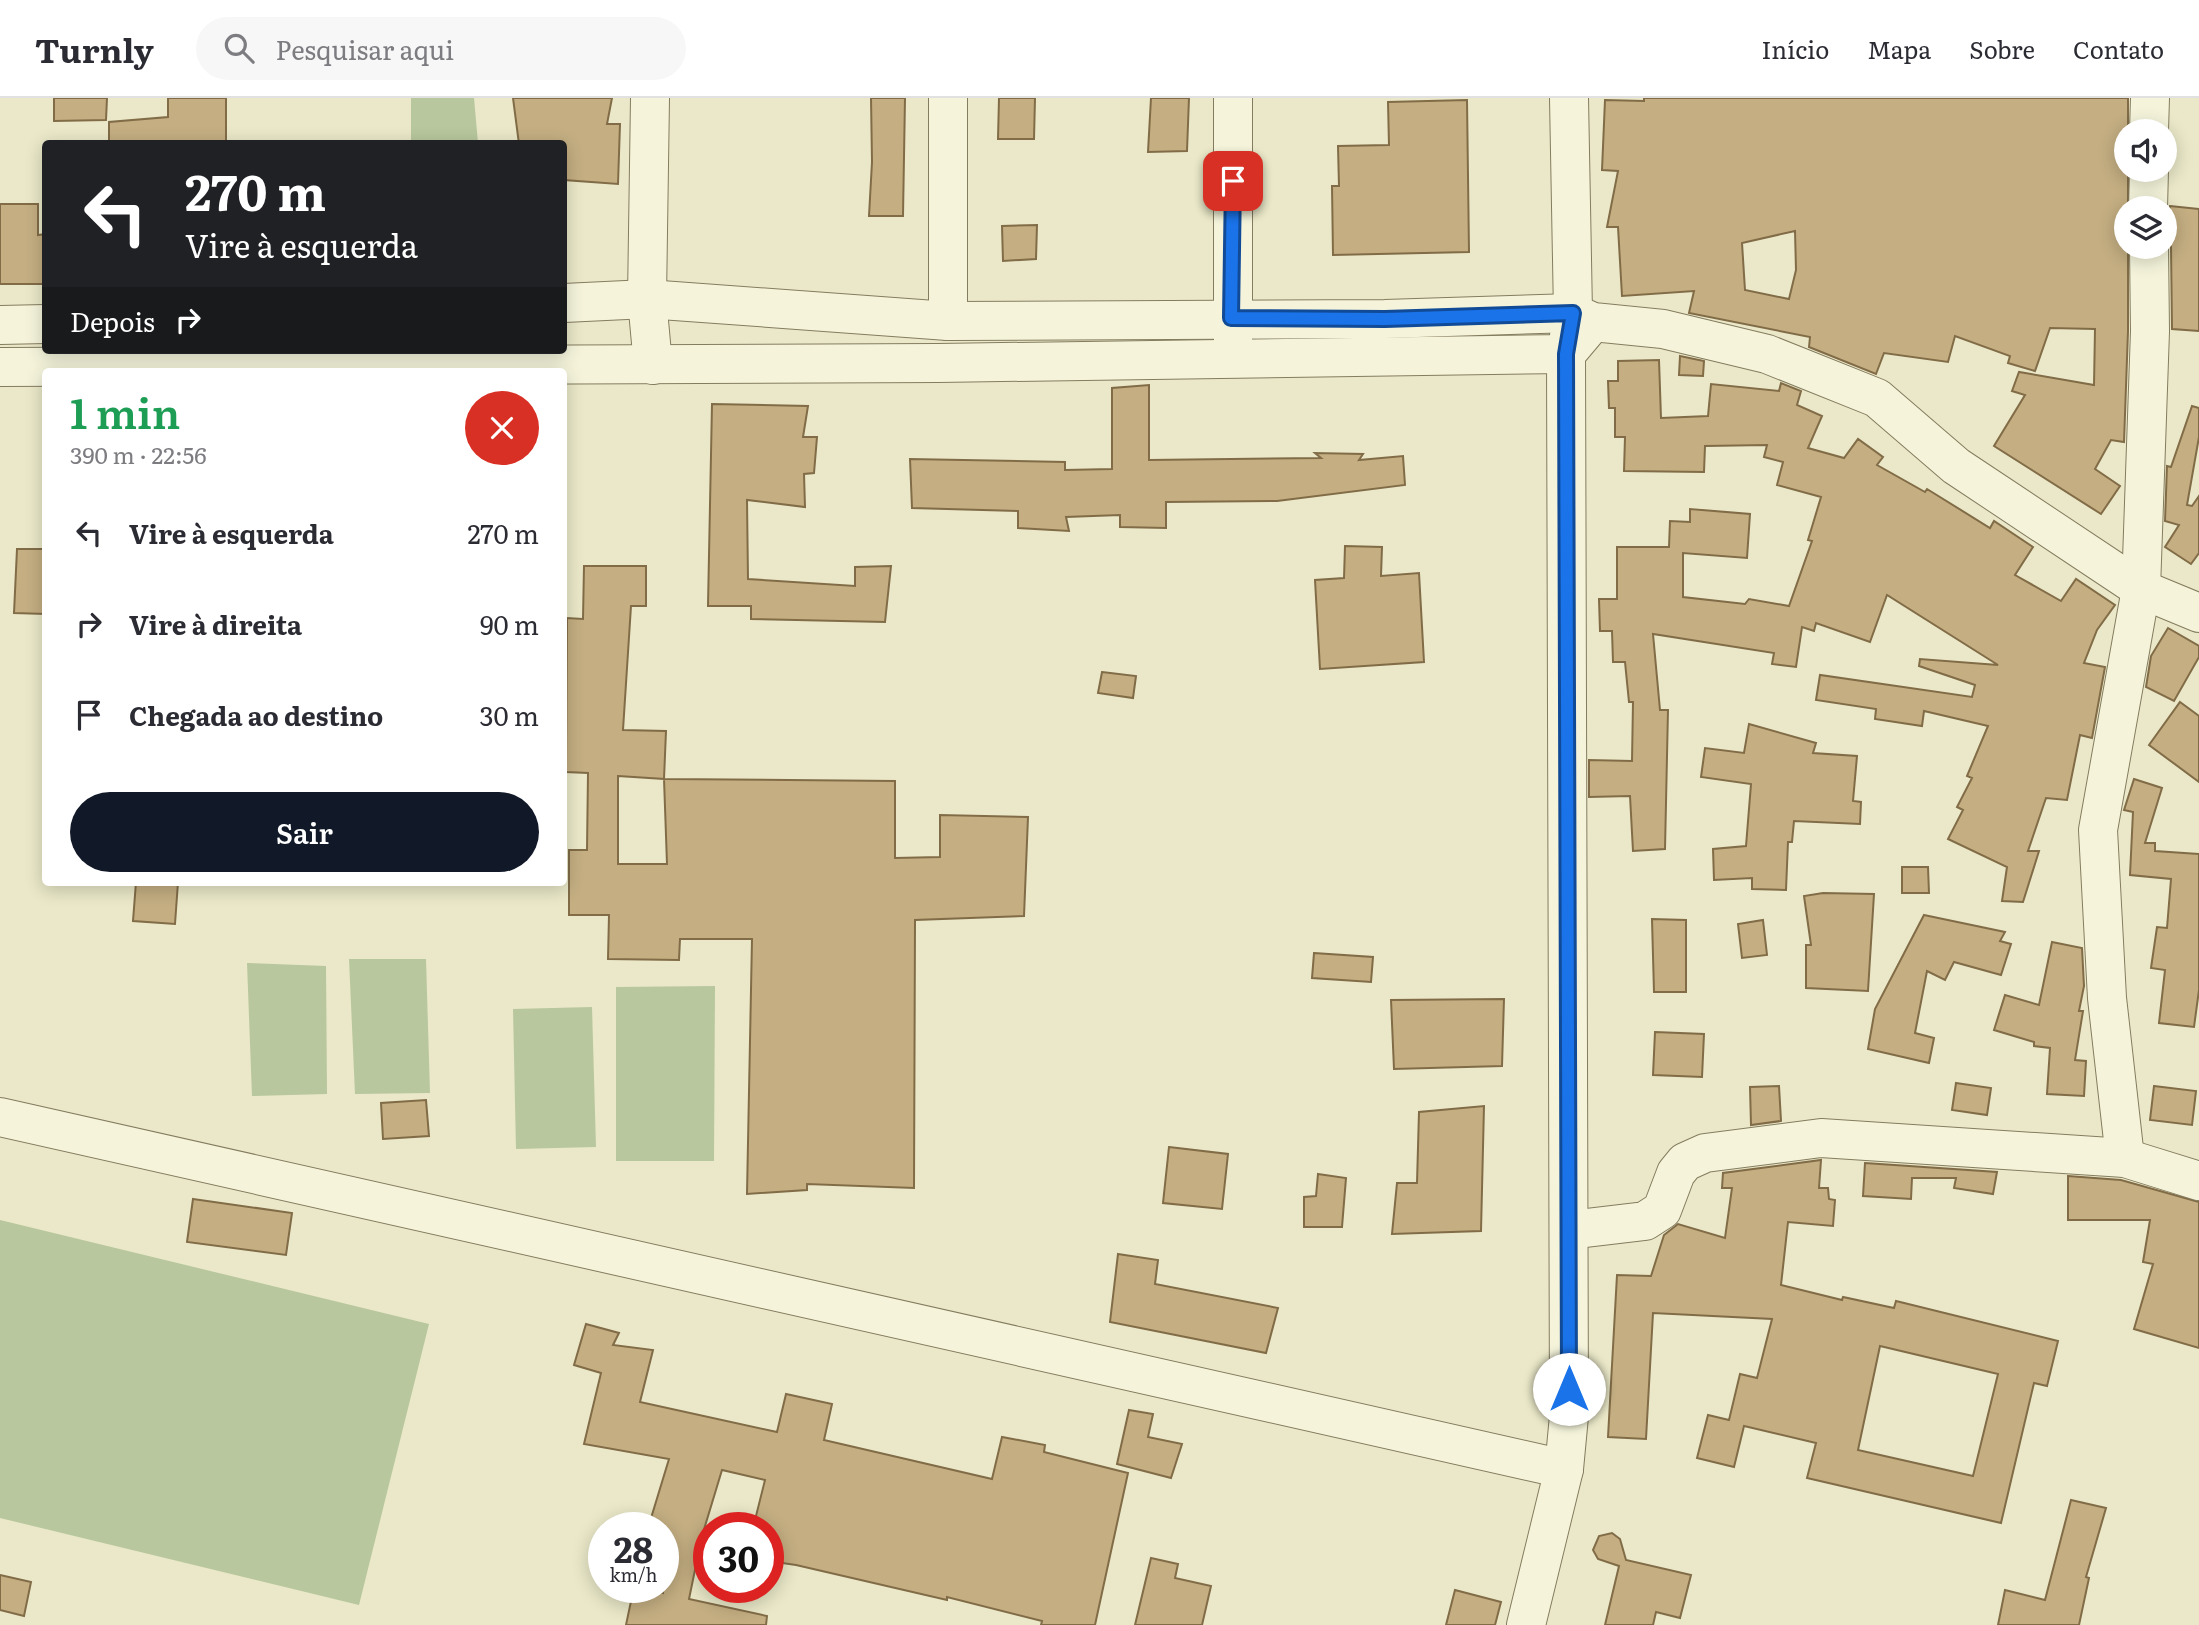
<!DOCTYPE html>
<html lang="pt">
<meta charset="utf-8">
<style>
body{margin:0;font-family:Literata,serif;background:#f7f7f7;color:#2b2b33;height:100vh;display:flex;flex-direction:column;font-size:26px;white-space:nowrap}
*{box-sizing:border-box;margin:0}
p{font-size:23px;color:#7c7c81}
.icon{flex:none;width:38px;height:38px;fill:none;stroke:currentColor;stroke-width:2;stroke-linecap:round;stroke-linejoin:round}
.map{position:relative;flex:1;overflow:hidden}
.panel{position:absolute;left:42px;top:270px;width:525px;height:518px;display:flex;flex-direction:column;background:#fff;border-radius:7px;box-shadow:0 4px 18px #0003}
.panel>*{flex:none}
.guide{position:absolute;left:42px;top:42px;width:525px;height:214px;border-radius:7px;box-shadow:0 4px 18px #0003;background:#202124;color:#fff;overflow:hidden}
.buttons{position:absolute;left:2114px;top:21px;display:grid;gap:14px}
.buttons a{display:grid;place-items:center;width:63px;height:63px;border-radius:50%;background:#fff;box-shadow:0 4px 18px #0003;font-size:35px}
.speed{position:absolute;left:588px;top:1414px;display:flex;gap:14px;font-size:35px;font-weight:700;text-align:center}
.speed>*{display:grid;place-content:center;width:91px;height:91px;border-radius:50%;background:#fff;box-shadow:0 4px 18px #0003;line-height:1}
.speed small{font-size:18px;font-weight:400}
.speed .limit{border:10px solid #d22;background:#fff;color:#111}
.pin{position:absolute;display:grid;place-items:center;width:60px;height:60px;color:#fff;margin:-30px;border-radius:14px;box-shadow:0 4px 10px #0006}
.me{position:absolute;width:77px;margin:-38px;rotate:0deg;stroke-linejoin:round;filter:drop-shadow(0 0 5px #0008)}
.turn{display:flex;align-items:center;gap:24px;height:147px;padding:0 28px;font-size:32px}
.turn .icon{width:91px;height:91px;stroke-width:2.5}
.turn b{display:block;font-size:49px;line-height:60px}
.then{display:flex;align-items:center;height:66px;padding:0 28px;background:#0003;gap:14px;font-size:26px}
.round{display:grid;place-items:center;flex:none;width:74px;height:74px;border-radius:37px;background:#f7f7f7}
.headline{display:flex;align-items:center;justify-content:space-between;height:119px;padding:0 28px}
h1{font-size:42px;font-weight:600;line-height:52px;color:#1e9e55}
.cta{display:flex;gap:14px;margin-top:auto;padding:14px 28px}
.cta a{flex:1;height:80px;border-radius:42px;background:#111827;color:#fff;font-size:28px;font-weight:600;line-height:80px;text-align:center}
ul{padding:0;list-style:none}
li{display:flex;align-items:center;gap:21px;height:91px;padding:0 28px}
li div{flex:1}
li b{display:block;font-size:26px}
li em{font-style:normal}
header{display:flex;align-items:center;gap:42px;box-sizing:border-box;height:98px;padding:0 35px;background:#fff;border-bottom:2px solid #e1e1e2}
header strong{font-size:33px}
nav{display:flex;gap:38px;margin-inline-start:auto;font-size:24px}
.search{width:490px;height:63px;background:#f7f7f7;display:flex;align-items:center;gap:18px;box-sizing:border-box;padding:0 24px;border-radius:38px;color:#7c7c81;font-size:26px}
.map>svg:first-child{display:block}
.green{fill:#b8c79d}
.building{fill:#c4ae82;stroke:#816c47;stroke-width:2;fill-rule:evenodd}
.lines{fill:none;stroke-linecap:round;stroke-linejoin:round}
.minor-casing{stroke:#847c5f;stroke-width:40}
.minor{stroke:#f5f4db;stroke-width:38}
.route-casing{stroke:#114b97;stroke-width:18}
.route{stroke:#1a73e8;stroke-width:12}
</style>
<header>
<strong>Turnly</strong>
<div class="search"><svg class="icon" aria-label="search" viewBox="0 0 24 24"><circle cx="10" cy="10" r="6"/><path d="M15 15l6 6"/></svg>Pesquisar aqui</div>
<nav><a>Início</a><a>Mapa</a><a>Sobre</a><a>Contato</a></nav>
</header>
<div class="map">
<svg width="2199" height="1527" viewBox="0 0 2199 1527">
<rect width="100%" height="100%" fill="#eae8c8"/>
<g class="green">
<path d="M411,0h63l4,45h-67z"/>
<path d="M349,861h77l4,134 -75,1z"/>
<path d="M247,865l79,3 1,128 -75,2z"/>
<path d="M715,888l-1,175h-98v-174z"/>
<path d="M592,909l4,140 -80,2 -3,-140z"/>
<path d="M0,1122l429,104 -70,281 -359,-87z"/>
</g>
<g class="building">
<path d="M54,0h53l-1,22 -52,1z"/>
<path d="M168,0h58v46h-117v-22l59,-5z"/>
<path d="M513,0h99l-5,26h13l-2,60 -54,-4v-36h-45z"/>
<path d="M871,0h34l-2,118h-34l3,-54z"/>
<path d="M999,0h36l-1,41h-36z"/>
<path d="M1151,0h38l-2,53 -39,1z"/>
<path d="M1644,0h484v233l-4,111 -13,-2 -16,29 25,17 -19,28 -107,-68 31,-51 -13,-4 7,-19 75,13 1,-56 -45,-1 -15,43 -27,-8 2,-7 -55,-20 -7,26 -64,-9 -8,21 -67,-27 1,-10 -121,-24 5,-22 -72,5 -4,-69h-11l11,-56 -16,-1 3,-70 39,1zM1795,133l1,39 -7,29 -44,-9 -3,-47z"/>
<path d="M1467,2l2,152 -136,3 -1,-69h7l-1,-40 51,-1 -1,-43z"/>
<path d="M0,106h38v31l8,-1v50h-46z"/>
<path d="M2170,108l29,3v122l-27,-2 -1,-82 -6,-14z"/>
<path d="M1037,127l-1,34 -33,2 -1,-35z"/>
<path d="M1680,258l24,5 -1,15 -24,-1z"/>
<path d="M1659,262l2,58 47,-2 3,-32 68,7 2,-8 20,8 -4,14 25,11 -14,32 36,10 14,-19 25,18 -6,8 48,27 2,-3 63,39 4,-7 39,26 -18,28 46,26 15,-22 39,26 -18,25 -13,33 21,4 -13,71 -12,-3 -13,65 -21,-2 -18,53h11l-16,51 -21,-1 5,-34 -59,-28 15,-29 -6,-3 15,-29 -5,-2 21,-50 -64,-15 -2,15 -47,-7 1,-10 -60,-9 4,-25 152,22 3,-12 -56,-19 1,-7 78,6 -111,-70 -17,47 -54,-19 -2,8 -12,-4 -6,40 -24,-3 2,-11 -121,-19 7,76h8l-3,139 -32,2 -3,-55 -41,1v-37l43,1 1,-59h-4l-4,-40h-12l-1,-31h-12l-1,-32h18v-52h52l1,-26 20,1v-13l60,5 -3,44 -64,-5v44l62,7 4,-5 40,7 23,-65 -4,-1 13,-43 -44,-12 6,-23 -19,-5 3,-12 -62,1 -1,26 -80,-1 1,-34h-10v-29h-6l-1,-27h10v-20z"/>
<path d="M1149,287v75l172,-2 -6,-5 48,1 -4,6 44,-4 2,29 -128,16 -111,1v26l-46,-1v-12l-54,2 3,14 -51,-3v-17l-106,-3 -2,-49 155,3v8l47,-1v-81z"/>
<path d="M712,306l96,2 -5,31h14l-3,36 -10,1 1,33 -58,-7 1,79 107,7v-19l36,-1 -6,56 -134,-3v-13h-43z"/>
<path d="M2192,308l7,2v29l-12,68 5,1 7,-10v57l-8,11 -26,-17 14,-22 -14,-4 2,-55 4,1z"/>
<path d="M1345,448l37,1 -1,29 38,-3 5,89 -104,7 -5,-89 29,-2z"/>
<path d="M17,451h29v65l-32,-1z"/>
<path d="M584,468h62v40h-15l-8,124 43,1 -2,48 231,2v77l45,-1v-42l88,2 -4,99 -109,4 -1,268 -107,-4v6l-60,4 5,-255h-72l-1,21 -71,-1 1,-44h-40v-65h18l1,-77 -22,-1 1,-154 16,1zM618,678l46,3 3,85h-49z"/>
<path d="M2168,530l31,18v11l-25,44 -28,-14 5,-31z"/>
<path d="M1102,574l34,4 -3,22 -35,-5z"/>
<path d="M2180,604l19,14v66l-50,-37z"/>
<path d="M1749,626l67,19 -3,10 44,3 -4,45 8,1 -1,22 -66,-3 -2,21h-4l-2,48 -34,-1v-11l-38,2 -1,-31 33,-3 5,-62 -50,-7 4,-29 39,5z"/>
<path d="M2134,681l28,9 -17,55h10v8l44,3v136l-5,37 -35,-4 6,-53 -14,-2 6,-41 10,1 4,-49 -41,-4 3,-63 -9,-2z"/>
<path d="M1902,769h26l1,26h-27z"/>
<path d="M136,784h42l-3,42 -42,-3z"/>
<path d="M1823,795l51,1 -6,97 -62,-3v-43h5l-7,-49z"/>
<path d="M1924,817l81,17 -5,9 11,3 -10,31 -47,-13 -9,18 -18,-9 -12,62 19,5 -5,25 -61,-14 7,-40z"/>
<path d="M1652,821l34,1v72h-32z"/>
<path d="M1763,822l4,35 -25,3 -4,-34z"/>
<path d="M2052,844l30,6 2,38 -5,25h4l-8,49 11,1 -2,35 -37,-2 3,-46 -16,-2v-4l-40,-12 11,-35 34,10z"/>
<path d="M1314,855l59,4 -2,25 -59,-4z"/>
<path d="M1504,901l-2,67 -108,3 -3,-69z"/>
<path d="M1655,934l49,2 -2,43 -49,-2z"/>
<path d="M1956,985l35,5 -4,27 -35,-5z"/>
<path d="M1779,988l2,35 -30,4 -1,-38z"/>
<path d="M2154,988l42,5 -4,34 -42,-5z"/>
<path d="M426,1002l3,36 -46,3 -2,-36z"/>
<path d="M1484,1008l-3,125 -89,3 5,-51h20l2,-71z"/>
<path d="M1169,1049l59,7 -6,55 -59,-6z"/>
<path d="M1821,1062l-2,28h9l1,11 6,1 -2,26 -45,-4 -7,63 61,15 1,-3 51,11 2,-7 162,40 -11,45 -13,-3 -33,140 -194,-45 9,-35 -72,-17 -10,41 -37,-9 11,-43 21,5 11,-46 17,4 15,-59 -119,-6 -7,126 -38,-2 9,-162 34,1 13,-41 14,-11 47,14 7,-50h-10l1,-15zM1880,1248l118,28 -25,102 -115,-26z"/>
<path d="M1865,1065l132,9 -4,22 -39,-6 2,-10h-44l-1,21 -48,-3z"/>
<path d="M1318,1076l28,4 -4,49h-38v-30l12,-1z"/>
<path d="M2068,1078l53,4 78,22v146l-65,-19 19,-65 -10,-2 7,-42h-82z"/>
<path d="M193,1101l99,14 -6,42 -99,-13z"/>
<path d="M1118,1156l40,6 -3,24 123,24 -12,45 -156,-31z"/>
<path d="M586,1226l33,9 -6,12 40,5 -13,52 137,30 9,-38 46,10 -8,36 168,39 10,-42 43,8 -1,7 84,21 -33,152h-54l1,-4 -95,-24v3l-151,-35 -28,-4v-33h-15l12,-48 -43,-10 -20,66 -13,63 78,17 -1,9h-140l8,-38 29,6v-65h-15l21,-69 -85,-15 17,-71 -27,-8z"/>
<path d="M1129,1312l24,4 -5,23 34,7 -11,34 -54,-14z"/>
<path d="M2071,1402l35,8 -20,69 3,1 -10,47h-81l7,-35 40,10z"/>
<path d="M1612,1435l8,6 6,21 65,15 -11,43 -24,-6 -3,13h-48l14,-59 -21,-7 -5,-9 6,-14z"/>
<path d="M1151,1460l27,6 -3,14 36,8 -9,39h-67z"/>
<path d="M0,1477l31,7 -7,34 -24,-6z"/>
<path d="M1455,1492l46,12 -6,23h-49z"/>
</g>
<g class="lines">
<defs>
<g id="minor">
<path d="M650,0l-3,201 6,66"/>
<path d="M2149,33l1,-33"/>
<path d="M2148,110l1,-38"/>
<path d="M564,205l83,-4 301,22 437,-2 188,-6 20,9 70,7 104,25 110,44 79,68 185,123 58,24"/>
<path d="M948,223v-223"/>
<path d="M0,227l46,-1"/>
<path d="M1233,246v-246"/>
<path d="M0,269l938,-4 628,-9 27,-32"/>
<path d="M0,1019l1564,352"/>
<path d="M2125,1060l-18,-160 -9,-168 43,-241 9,-258 -1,-84"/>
<path d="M1569,1132l76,-9 17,-11 14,-37 9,-11 20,-9 116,-15 304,20 74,23"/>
<path d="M1526,1527l38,-156 5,-53 -3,-1062 7,-41 -4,-215"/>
</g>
</defs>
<use href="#minor" class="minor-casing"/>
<use href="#minor" class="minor"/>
</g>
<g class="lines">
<defs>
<path id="route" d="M1233,83l-2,137 154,1 188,-6 -7,41 3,1035"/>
</defs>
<use href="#route" class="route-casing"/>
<use href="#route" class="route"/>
</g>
</svg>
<div class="buttons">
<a><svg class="icon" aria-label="sound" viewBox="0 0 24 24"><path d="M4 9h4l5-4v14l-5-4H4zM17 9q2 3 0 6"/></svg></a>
<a><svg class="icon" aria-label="layers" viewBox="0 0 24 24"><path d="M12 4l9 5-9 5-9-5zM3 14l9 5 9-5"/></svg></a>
</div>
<div class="speed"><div>28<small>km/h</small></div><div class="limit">30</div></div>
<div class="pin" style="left:1233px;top:83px;background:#d93025"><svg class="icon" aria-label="arrive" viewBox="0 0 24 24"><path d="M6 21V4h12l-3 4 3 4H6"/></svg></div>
<svg class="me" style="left:1569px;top:1291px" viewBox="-20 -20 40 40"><circle r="19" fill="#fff"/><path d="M0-13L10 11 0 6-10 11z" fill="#1a73e8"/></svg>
<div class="guide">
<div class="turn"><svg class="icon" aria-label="left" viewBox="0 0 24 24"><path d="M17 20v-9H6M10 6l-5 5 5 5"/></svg><div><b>270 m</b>Vire à esquerda</div></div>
<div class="then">Depois<svg class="icon" aria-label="right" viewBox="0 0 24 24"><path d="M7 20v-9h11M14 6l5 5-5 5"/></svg></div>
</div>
<section class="panel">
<div class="headline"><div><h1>1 min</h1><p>390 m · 22:56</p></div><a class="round" style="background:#d93025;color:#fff"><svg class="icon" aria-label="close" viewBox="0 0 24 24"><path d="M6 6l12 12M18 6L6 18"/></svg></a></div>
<ul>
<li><svg class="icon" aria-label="left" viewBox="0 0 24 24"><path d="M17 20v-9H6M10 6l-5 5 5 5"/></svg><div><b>Vire à esquerda</b></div><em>270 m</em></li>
<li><svg class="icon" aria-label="right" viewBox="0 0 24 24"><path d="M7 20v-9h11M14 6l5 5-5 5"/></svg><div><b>Vire à direita</b></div><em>90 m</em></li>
<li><svg class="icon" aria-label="arrive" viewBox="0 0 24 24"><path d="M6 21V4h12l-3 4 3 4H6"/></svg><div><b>Chegada ao destino</b></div><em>30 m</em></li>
</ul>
<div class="cta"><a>Sair</a></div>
</section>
</div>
